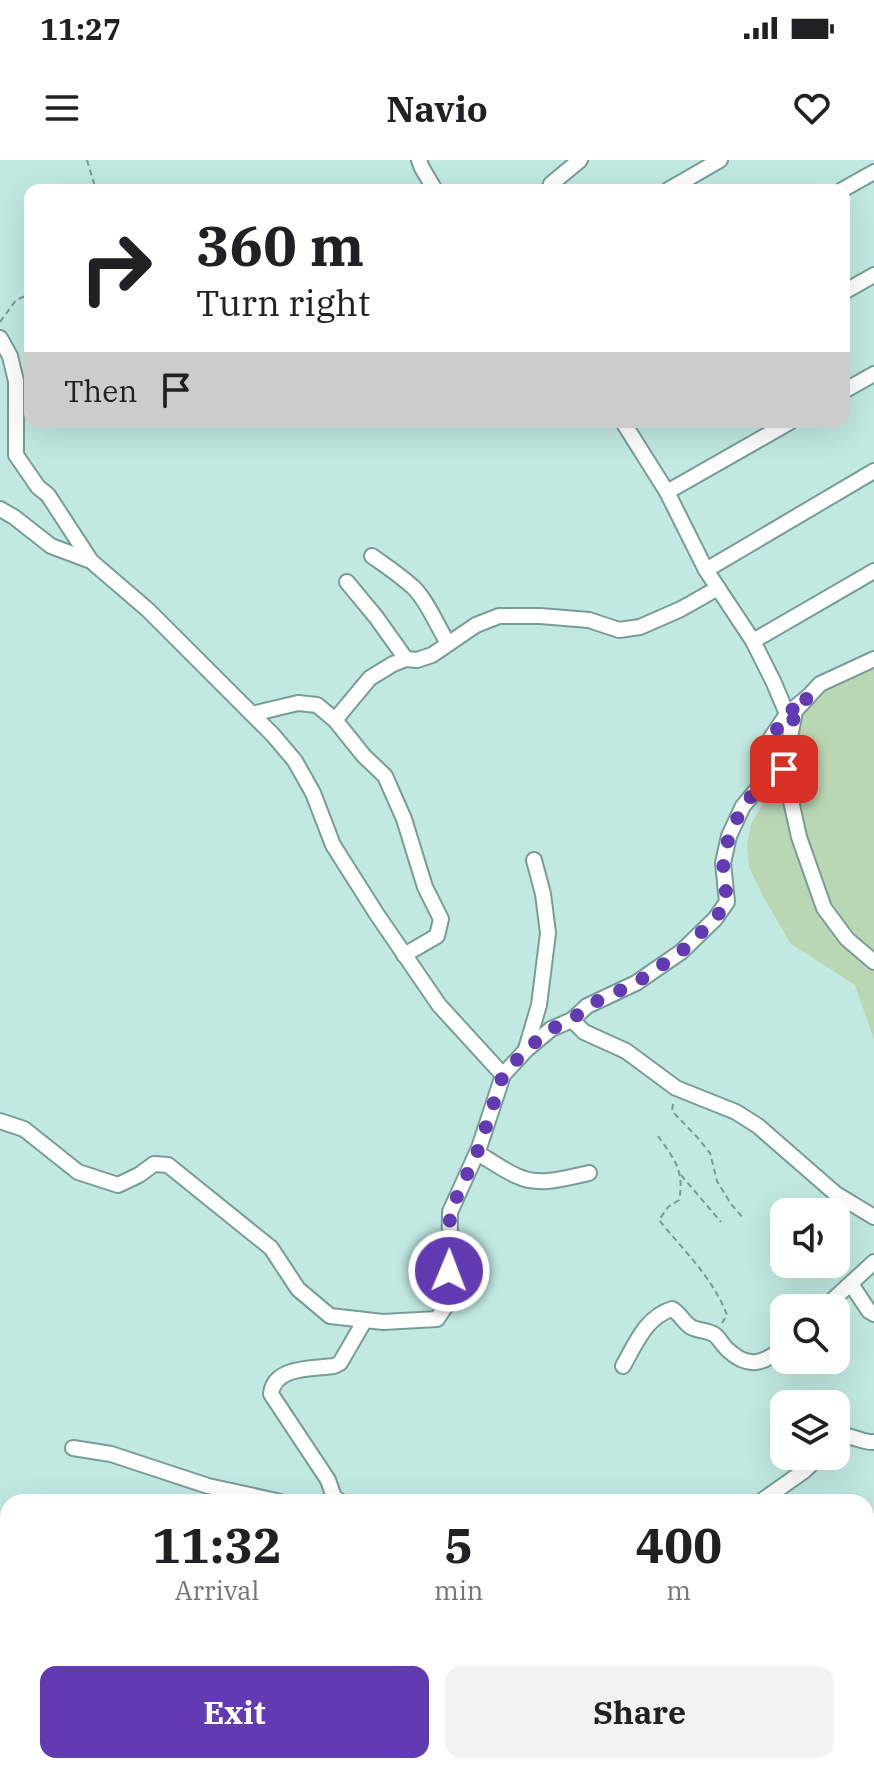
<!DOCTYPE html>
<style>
body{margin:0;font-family:"IBM Plex Serif",serif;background:#f2f2f2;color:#202124;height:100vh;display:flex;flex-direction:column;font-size:30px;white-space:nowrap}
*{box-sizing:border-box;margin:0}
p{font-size:26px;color:#757577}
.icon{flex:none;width:44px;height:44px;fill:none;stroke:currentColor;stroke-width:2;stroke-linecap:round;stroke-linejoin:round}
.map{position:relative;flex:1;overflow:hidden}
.drawer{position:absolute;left:0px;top:1334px;width:874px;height:280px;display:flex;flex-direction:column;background:#fff;border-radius:24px 24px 0 0;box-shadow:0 8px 32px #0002}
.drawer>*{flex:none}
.banner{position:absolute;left:24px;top:24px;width:826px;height:244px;border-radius:16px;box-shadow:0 8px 32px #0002;background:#fff;color:#202124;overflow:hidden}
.tools{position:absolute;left:770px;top:1038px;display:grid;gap:16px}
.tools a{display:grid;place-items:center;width:80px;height:80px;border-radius:16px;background:#fff;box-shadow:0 8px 32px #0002;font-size:40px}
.pin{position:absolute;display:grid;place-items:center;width:68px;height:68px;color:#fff;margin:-34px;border-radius:16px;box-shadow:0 4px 12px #0006}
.me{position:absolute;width:88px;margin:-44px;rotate:1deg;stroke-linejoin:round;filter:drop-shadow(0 0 6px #0008)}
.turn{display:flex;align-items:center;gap:28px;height:168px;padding:0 40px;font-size:36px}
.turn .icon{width:104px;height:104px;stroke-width:2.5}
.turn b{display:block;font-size:56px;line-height:68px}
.then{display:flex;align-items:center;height:76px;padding:0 40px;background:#0003;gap:16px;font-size:30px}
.eta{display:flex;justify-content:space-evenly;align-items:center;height:136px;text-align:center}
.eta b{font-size:48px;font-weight:700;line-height:56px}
.action{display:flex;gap:16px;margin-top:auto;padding:16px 40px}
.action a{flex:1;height:92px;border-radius:16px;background:#623bb3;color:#fff;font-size:32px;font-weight:700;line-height:92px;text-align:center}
.action a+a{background:#f2f2f2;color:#202124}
.status{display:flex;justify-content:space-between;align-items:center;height:56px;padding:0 40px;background:#fff;direction:ltr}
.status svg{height:22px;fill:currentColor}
header{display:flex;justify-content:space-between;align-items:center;height:104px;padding:0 40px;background:#fff;font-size:36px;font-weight:700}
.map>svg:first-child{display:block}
.green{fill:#bad7b4}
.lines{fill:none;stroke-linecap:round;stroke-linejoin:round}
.minor-casing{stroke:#789d97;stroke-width:18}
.path{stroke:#7c9994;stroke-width:2;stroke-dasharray:6 4;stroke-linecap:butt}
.minor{stroke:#fff;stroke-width:14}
.route{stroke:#623bb3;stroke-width:14;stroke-dasharray:0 25.2}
</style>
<div class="status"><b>11:27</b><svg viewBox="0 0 49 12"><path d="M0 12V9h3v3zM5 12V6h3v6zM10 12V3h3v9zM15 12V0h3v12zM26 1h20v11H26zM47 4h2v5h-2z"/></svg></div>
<header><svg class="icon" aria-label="menu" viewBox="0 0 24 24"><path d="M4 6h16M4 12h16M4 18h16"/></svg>Navio<svg class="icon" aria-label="heart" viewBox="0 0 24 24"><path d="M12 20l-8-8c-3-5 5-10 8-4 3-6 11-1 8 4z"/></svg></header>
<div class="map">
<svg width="874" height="1614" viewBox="0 0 874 1614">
<rect width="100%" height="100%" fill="#c1e9e2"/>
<g class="green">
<path d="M874,499v381l-19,-55 -64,-41 -26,-44 -16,-33 -2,-23 5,-22 26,-41 5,-36 12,-34 25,-27z"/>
<path d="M866,1476l8,1v137h-338l17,-8h313z"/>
</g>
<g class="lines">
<defs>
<g id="minor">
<path d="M419,0l3,8 13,22"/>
<path d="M551,24l29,-24"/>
<path d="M668,30l52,-30"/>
<path d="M842,30l32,-18"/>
<path d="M844,132l30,-17"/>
<path d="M0,178l10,18 6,25v74l22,32 10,8 43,66"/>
<path d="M844,231l30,-17"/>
<path d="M623,262l44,70 39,78 47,71 21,42 13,31"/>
<path d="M667,332l123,-70"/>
<path d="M0,349l14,8 37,29 40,15 57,49 125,125 22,26 18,32 20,52 43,68 63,92 64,70"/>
<path d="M372,396c14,10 29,20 42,32 14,14 23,38 34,55"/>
<path d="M706,410l168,-99"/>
<path d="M347,422l29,35 30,42"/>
<path d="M753,481l121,-70"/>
<path d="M874,499l-54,25 -25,27 -11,58 15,68 25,71 23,31 27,23"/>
<path d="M252,554l46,-11 19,2 18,15 29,36 21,20 19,43 21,68 16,32 -4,17 -33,19"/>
<path d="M335,560l35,-42 23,-14 13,-5 11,1 15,-5 44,-30 23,-9h41l49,4 30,10 21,-3 41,-18 37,-21"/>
<path d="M572,860l12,12 42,19 50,37 60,24 22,14 78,68 38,23"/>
<path d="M526,889l13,-44 9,-72 -5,-39 -9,-34"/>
<path d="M0,961l24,8 54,43 40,13 21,-10 15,-11 14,1 103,83 27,41 32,27 53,6 54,-3 12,-18 1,-89 29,-64 24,-73 23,-25 25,-21 21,-9 15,-14 49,-23 45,-31 34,-33 12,-17 -4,-39 6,-27 14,-30 22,-26 6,-42 16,-24 22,-18"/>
<path d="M477,993c13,7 26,17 40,23 22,11 49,2 72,-3"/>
<path d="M851,1124l18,27 5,3"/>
<path d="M824,1148l50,-46"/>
<path d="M623,1206c13,-23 23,-49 49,-57 8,4 11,13 19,18 7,4 17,3 24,8 5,4 8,11 13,15 21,20 38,13 56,-4"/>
<path d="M836,1282l8,-6c10,0 20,7 30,6"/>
<path d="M73,1288l38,6 97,32 73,16"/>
<path d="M341,1342l-7,-5 -6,-17 -57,-86c3,-28 41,-25 63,-28l6,-3 25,-43"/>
<path d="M760,1342l44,-31 16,-15"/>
</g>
</defs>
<use href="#minor" class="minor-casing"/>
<g class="path">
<path d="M87,0l9,30"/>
<path d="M0,162l16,-22 14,-6"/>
<path d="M673,944l-1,7 25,26 13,16 7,28 14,23 13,15"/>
<path d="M658,976c16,23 27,35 21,64l-11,7 -9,13c25,31 54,58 68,95l-5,8"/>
<path d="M681,1015l40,47"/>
</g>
<use href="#minor" class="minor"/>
</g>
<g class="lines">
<path class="route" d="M449,1111l1,-59 29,-64 24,-73 23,-25 25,-21 21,-9 15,-14 49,-23 45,-31 34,-33 12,-17 -4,-39 6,-27 14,-30 22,-26 6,-42 16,-24 22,-18 -14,15 -11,58"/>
</g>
</svg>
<div class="tools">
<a><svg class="icon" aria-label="sound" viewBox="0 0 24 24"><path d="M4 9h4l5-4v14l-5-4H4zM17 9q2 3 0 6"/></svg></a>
<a><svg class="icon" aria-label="search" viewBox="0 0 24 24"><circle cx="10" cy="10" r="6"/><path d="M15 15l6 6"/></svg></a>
<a><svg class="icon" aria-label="layers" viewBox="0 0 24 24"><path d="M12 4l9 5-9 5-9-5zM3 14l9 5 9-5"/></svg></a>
</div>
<div class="pin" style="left:784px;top:609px;background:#d93025"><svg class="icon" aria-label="arrive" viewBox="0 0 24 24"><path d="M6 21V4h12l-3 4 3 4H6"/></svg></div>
<svg class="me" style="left:449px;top:1111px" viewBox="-20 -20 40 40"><circle r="17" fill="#623bb3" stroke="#fff" stroke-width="3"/><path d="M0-11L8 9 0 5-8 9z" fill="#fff"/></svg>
<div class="banner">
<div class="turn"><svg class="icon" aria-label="right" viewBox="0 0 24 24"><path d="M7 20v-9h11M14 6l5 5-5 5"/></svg><div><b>360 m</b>Turn right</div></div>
<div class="then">Then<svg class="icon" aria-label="arrive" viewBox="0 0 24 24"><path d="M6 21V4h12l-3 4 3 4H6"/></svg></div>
</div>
<section class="drawer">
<div class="eta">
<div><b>11:32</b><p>Arrival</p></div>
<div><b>5</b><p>min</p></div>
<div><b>400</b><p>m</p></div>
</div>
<div class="action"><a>Exit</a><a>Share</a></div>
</section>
</div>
